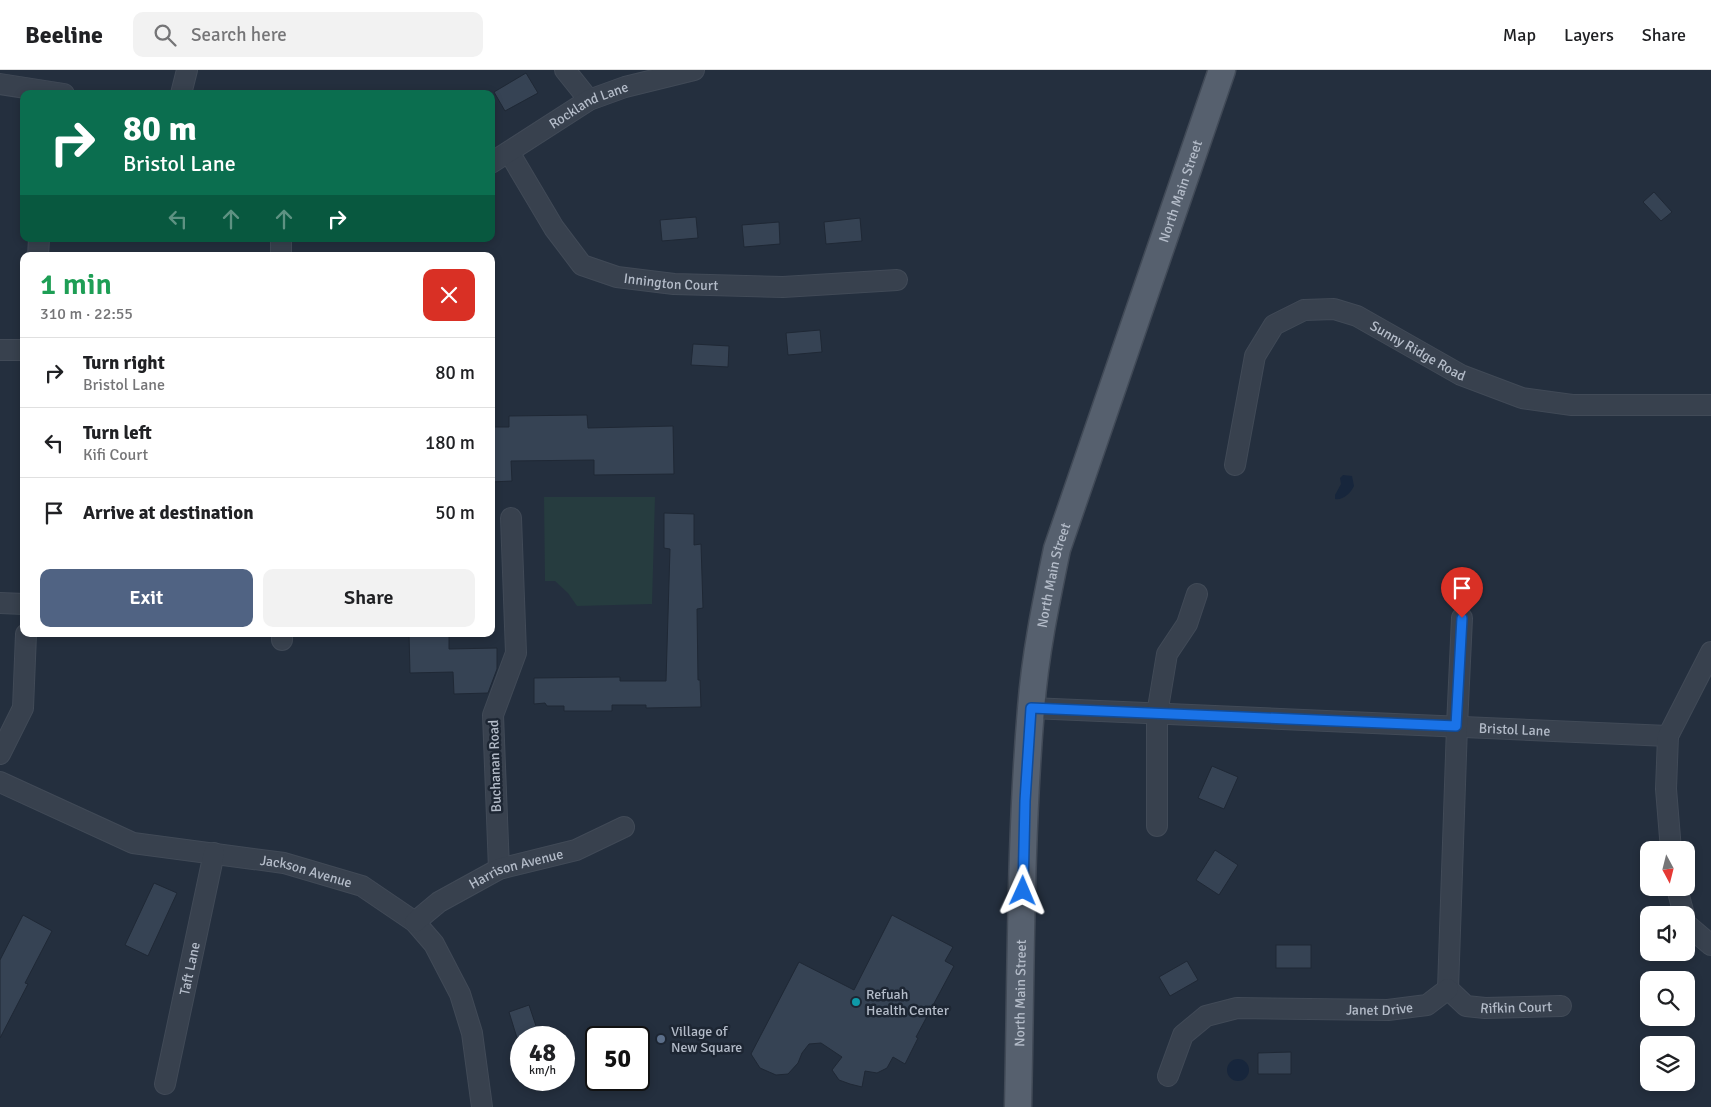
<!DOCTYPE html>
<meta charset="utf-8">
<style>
body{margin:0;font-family:Signika,sans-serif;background:#f2f2f2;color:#202124;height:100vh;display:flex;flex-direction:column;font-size:19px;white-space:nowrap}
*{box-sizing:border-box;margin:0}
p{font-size:16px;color:#757577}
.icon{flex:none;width:28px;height:28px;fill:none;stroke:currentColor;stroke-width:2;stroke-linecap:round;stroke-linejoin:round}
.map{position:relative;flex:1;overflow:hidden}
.panel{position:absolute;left:20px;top:182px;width:475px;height:385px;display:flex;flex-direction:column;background:#fff;border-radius:10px;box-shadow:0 2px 8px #0003}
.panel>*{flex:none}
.guide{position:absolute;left:20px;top:20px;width:475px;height:152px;border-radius:10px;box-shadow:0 2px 8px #0003;background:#0b6e4f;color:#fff;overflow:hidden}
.needle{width:32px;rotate:173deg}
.buttons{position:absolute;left:1640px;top:771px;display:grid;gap:10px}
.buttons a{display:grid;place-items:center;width:55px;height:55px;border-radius:10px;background:#fff;box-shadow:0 2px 8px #0003;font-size:25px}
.speed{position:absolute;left:510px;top:956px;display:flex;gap:10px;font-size:25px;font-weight:700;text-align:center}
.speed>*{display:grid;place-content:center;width:65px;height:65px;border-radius:50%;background:#fff;box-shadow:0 2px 8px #0003;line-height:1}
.speed small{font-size:12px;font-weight:400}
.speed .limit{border:2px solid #111;border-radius:8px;background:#fff;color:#111}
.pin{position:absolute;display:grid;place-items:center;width:42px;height:42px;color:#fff;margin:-51px -21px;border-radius:50% 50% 50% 0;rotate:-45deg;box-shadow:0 0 5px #0007}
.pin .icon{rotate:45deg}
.me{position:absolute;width:55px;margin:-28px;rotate:1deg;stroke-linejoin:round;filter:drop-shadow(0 0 4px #0008)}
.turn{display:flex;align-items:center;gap:18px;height:105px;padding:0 20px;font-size:22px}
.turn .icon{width:65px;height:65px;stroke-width:2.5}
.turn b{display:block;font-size:35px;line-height:42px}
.lanes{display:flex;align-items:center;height:48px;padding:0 20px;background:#0003;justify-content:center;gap:25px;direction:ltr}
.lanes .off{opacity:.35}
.round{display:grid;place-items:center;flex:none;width:52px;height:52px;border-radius:10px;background:#f2f2f2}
.overview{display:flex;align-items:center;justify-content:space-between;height:85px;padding:0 20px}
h1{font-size:30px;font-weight:600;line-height:38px;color:#1e9e55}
.button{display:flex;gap:10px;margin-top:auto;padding:10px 20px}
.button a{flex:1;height:58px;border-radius:10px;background:#506383;color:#fff;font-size:20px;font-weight:600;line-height:58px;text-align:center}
.button a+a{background:#f2f2f2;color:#202124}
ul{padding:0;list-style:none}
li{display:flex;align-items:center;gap:15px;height:70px;padding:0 20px;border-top:1px solid #e0e0e0}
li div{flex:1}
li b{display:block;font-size:19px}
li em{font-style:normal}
header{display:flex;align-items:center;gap:30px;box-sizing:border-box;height:70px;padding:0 25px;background:#fff;border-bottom:1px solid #e0e0e0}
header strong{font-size:24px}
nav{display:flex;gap:28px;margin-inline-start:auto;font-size:18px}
.search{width:350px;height:45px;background:#f2f2f2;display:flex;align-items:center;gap:12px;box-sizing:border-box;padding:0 18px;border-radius:10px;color:#757577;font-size:19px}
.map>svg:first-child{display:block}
.green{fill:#263c3f}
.water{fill:#17263c}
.building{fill:#364354;stroke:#1f2835}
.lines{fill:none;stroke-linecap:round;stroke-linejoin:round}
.minor-casing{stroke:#414a57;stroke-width:22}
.major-casing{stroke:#414a57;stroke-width:29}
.minor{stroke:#38414e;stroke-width:20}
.major{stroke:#56606e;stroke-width:26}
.route-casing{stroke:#114b97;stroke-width:12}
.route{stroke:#1a73e8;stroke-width:9}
.culture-dot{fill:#0f9aa8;stroke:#1d2633;stroke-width:2}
.service-dot{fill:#5c6f8a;stroke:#1d2633;stroke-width:2}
.labels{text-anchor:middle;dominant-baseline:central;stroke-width:5;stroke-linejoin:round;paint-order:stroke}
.street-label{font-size:14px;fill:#b4bcc9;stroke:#1d2633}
.poi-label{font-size:14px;fill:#b4bcc9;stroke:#1d2633;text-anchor:start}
</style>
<header>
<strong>Beeline</strong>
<div class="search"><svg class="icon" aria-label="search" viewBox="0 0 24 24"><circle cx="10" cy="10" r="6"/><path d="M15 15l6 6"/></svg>Search here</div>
<nav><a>Map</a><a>Layers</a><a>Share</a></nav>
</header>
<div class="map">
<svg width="1711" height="1037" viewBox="0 0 1711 1037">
<rect width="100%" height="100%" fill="#242f3e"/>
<path class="green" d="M544,427h111l-3,107 -75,2 -9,-13 -13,-12h-10z"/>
<g class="water">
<path d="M1343,405l9,1 2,10c-3,7 -12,15 -19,13v-4l6,-11 -1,-6z"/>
<circle cx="1238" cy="1000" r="11"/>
</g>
<g class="building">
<path d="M526,3l12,20 -33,18 -11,-19z"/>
<path d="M1654,122l18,20 -11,9 -18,-19z"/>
<path d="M696,147l2,21 -36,3 -2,-21z"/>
<path d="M860,148l2,23 -36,3 -2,-22z"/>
<path d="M779,152l1,22 -36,3 -2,-22z"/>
<path d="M820,260l2,22 -34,3 -2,-22z"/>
<path d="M693,274l36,2 -1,21 -37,-2z"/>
<path d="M587,345l1,13 85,-2 1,48 -80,1v-15l-83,1 1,20 -21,1v-55h18v-11z"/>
<path d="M664,443l30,1v31l7,-1 2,64 -6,1 1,71h2l1,27 -55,1v-3h-34v6h-48v-5h-17l-2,-3 -11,1v-26l86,-1v4h46l4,-132 -6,-1z"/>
<path d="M409,564h40v15l48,-1v21l-9,24 -34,1 -1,-22 -43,1z"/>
<path d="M1212,696l26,11 -14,32 -26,-11z"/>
<path d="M1215,780l23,15 -19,30 -23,-15z"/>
<path d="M154,813l23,10 -29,63 -23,-11z"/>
<path d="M23,845l29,16 -27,52 3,1 -28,54v-78z"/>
<path d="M892,845l61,32 -8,14 9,5 -38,71 2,1 -13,26 -12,-7 -6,11 -10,5 -12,-2 -3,16 -12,-3 -11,-4 -7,-10 10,-13 -21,-14 -12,1 -7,9 -4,10 -10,11 -12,1 -16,-7 -9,-14 48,-92 55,28z"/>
<rect x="1276" y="875" width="35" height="23"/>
<path d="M1187,891l11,19 -28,16 -11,-19z"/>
<path d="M529,935l11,33h-23l-8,-26z"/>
<path d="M1291,982v22h-33v-21z"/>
</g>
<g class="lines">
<defs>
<g id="minor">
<path d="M565,0l24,30"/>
<path d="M0,14l64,10"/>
<path d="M181,24l6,-24"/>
<path id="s1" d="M509,82l45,76 28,37 35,12 57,7 109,3 114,-7"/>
<path id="s2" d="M491,93l98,-63 36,-13 69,-17"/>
<path d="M281,169v17"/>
<path d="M38,186l1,-17"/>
<path d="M0,280h24"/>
<path id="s3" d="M1235,395l20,-109 19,-31 30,-15 30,-1 23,7 104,59 61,23 50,7h139"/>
<path d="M0,533l24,1"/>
<path d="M282,564v6"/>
<path id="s4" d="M1031,638l637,28"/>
<path d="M0,684l23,-46 3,-74"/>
<path id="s5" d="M0,712l133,61 151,20 78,23 53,36 19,22 26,50 12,39 10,74"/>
<path d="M1157,756v-112l10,-60 20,-30 10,-30"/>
<path d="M1671,780l-5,-61 2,-53 43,-84"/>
<path d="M499,799l-6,-154 23,-62 -5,-135"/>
<path d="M1677,818l7,27"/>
<path id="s6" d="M415,852l24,-20 60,-33 77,-19 48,-23"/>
<path d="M1686,854l25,21"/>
<path d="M1448,919l9,-263 5,-108"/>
<path id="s7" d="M1448,919l18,17 19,2 76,-2"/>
<path id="s8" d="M1168,1006l15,-41 23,-19 31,-8 151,2 39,-5 21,-16"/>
<path id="s9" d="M165,1014l49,-231"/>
</g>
<g id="major">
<path id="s10" d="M1018,1037c3,-132 2,-266 13,-398 4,-54 15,-107 26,-160l165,-479"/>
</g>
</defs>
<use href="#minor" class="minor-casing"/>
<use href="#major" class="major-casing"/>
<use href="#minor" class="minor"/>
<use href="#major" class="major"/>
</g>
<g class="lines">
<defs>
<path id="route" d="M1023,821l2,-90 6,-93 425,18 6,-108"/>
</defs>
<use href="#route" class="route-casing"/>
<use href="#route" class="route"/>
</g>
<circle class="culture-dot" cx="856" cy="932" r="5"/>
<circle class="service-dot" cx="661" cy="969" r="5"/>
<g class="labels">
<g class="street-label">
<text stroke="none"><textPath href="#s2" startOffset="114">Rockland Lane</textPath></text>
<text stroke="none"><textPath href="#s10" startOffset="939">North Main Street</textPath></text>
<text stroke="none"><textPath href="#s1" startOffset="226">Innington Court</textPath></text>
<text stroke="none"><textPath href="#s3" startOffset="305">Sunny Ridge Road</textPath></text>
<text stroke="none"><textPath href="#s10" startOffset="534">North Main Street</textPath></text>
<text stroke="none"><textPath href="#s4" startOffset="484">Bristol Lane</textPath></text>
<text transform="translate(495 696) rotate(-92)">Buchanan Road</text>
<text stroke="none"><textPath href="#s6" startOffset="116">Harrison Avenue</textPath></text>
<text stroke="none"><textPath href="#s5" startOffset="322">Jackson Avenue</textPath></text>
<text stroke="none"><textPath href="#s9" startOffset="118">Taft Lane</textPath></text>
<text stroke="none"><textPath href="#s10" startOffset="114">North Main Street</textPath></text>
<text stroke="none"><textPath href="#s7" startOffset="75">Rifkin Court</textPath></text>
<text stroke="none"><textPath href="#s8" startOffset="248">Janet Drive</textPath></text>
</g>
<g class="poi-label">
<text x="866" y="924">Refuah<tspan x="866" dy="16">Health Center</tspan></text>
<text x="671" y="961">Village of<tspan x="671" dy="16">New Square</tspan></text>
</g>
</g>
</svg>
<div class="buttons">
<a><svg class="needle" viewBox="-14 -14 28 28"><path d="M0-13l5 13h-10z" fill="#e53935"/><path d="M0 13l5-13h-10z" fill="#757577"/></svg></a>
<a><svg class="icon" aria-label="sound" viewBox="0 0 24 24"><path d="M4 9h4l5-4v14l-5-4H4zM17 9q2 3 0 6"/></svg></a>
<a><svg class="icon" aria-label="search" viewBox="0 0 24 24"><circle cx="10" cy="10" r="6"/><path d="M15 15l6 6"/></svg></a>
<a><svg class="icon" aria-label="layers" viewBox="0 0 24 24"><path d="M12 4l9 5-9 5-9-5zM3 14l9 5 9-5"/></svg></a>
</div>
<div class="speed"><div>48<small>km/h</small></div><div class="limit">50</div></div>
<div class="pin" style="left:1462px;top:548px;background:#d93025"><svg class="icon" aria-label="arrive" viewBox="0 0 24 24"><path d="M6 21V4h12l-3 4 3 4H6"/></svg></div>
<svg class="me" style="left:1023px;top:821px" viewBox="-20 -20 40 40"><path d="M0-17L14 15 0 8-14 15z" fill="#1a73e8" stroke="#fff" stroke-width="4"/></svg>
<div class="guide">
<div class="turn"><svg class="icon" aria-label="right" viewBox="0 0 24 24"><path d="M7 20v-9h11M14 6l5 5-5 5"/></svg><div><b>80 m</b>Bristol Lane</div></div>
<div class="lanes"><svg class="icon off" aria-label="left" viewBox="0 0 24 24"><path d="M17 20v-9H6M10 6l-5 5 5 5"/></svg><svg class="icon off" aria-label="ahead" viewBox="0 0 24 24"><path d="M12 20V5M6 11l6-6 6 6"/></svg><svg class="icon off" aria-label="ahead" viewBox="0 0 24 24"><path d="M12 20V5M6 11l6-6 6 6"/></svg><svg class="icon" aria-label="right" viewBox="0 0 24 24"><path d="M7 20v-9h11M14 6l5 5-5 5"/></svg></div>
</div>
<section class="panel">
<div class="overview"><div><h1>1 min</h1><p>310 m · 22:55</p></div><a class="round" style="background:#d93025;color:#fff"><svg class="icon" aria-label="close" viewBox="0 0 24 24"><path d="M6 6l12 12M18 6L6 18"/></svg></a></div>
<ul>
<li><svg class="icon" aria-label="right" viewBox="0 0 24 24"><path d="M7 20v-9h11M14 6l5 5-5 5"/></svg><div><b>Turn right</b><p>Bristol Lane</p></div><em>80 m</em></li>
<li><svg class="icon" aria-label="left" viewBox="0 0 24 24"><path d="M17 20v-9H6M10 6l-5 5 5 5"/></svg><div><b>Turn left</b><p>Kifi Court</p></div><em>180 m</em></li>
<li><svg class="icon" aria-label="arrive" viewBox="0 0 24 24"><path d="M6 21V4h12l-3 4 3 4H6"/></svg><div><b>Arrive at destination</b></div><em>50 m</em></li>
</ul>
<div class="button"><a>Exit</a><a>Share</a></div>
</section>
</div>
